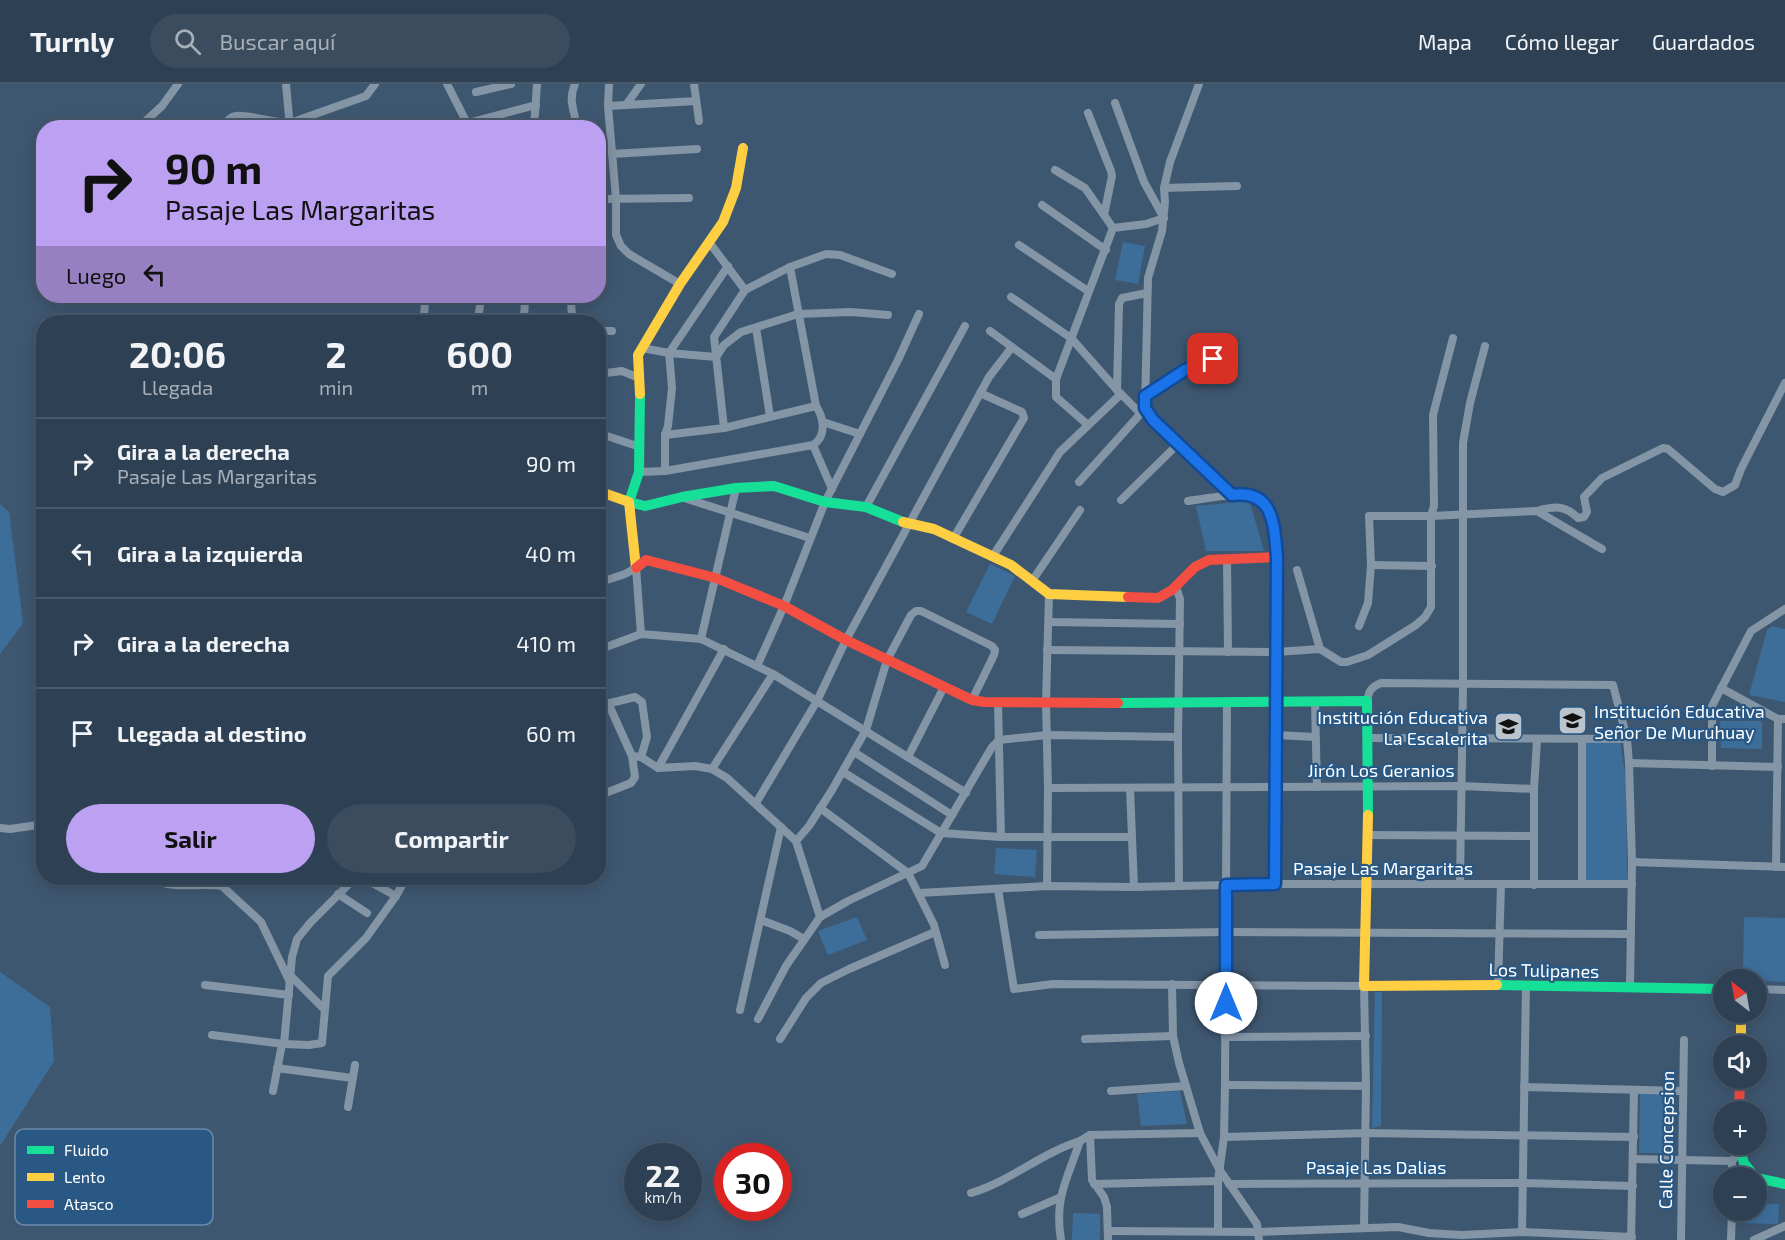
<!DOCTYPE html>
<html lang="es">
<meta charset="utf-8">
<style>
body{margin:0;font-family:"Exo 2",sans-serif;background:#3a4c5e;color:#f1f3f6;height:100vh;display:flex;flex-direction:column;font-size:22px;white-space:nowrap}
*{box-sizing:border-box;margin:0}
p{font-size:20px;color:#a7afb8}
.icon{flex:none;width:33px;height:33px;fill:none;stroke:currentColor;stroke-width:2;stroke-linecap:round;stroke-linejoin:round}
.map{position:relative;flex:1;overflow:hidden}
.sheet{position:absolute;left:36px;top:231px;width:570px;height:570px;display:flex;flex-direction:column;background:#2e4154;border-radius:24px;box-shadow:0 3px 15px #0003,0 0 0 2px #495a6b}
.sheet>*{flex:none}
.banner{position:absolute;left:36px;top:36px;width:570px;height:183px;border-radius:24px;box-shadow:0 3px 15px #0003,0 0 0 2px #495a6b;background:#bca0f2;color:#111;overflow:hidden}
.needle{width:39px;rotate:329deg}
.buttons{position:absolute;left:1713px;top:885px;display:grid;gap:12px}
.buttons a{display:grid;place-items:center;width:54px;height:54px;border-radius:50%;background:#2e4154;box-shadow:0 3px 15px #0003,0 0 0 2px #495a6b;font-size:30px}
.speed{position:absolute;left:624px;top:1059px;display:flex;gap:12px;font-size:30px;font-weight:700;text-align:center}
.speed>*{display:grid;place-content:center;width:78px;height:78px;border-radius:50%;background:#2e4154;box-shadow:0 3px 15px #0003,0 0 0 2px #495a6b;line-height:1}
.speed small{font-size:15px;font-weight:400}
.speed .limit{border:9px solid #d22;background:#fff;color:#111}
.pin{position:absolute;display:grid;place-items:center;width:51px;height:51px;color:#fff;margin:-26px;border-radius:12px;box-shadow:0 3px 9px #0006}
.me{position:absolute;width:66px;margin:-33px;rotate:0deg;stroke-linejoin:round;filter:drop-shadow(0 0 4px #0008)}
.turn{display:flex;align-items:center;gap:21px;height:126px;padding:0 30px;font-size:27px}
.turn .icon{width:78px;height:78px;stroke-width:2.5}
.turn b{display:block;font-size:42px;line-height:51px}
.then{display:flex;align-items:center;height:57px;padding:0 30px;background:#0003;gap:12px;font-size:22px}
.eta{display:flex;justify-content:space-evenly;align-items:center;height:102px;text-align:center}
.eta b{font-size:36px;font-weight:700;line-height:42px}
.primary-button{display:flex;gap:12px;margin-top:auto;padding:12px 30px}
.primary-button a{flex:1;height:69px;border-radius:36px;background:#bca0f2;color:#111;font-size:24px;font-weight:700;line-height:69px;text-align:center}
.primary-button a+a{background:#3a4c5e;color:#f1f3f6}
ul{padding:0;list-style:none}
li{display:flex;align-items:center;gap:18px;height:90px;padding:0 30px;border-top:2px solid #495a6b}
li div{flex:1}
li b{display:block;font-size:22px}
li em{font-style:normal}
header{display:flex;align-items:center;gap:36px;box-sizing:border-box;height:84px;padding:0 30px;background:#2e4154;border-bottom:2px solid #495a6b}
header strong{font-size:28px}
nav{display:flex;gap:33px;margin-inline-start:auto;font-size:21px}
.search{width:420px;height:54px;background:#3a4c5e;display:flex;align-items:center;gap:15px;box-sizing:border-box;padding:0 21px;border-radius:33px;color:#a7afb8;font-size:22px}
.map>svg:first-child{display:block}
.green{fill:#3d6e9a}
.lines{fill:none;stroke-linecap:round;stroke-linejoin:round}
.street{stroke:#8495a6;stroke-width:8}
.fast{stroke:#16e098;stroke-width:10}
.slow{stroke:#ffcf43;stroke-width:10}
.jam{stroke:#f24e42;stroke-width:10}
.route-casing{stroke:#114b97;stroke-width:15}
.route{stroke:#1a73e8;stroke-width:10}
.labels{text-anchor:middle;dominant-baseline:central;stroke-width:4.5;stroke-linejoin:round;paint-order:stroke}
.poi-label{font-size:18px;fill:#fff;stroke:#295885;text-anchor:start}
.street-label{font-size:18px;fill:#fff;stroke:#295885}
.key{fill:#295885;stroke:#698aaa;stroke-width:1.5}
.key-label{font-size:16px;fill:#fff}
</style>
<header>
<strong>Turnly</strong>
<div class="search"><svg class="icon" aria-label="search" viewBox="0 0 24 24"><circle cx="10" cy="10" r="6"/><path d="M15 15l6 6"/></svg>Buscar aquí</div>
<nav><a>Mapa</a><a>Cómo llegar</a><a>Guardados</a></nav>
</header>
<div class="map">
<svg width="1785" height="1156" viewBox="0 0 1785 1156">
<rect width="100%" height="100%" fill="#3e5770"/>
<g class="green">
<path d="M1123,158l22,4 -7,38 -23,-4z"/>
<path d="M1248,417l2,2 14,48h-58l-10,-45z"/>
<path d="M0,420l9,8 14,111 -23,31z"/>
<path d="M990,480l25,12 -23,48 -26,-12z"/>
<path d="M1772,542l13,3v73l-36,-7 18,-65z"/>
<path d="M1720,637h42v28l-41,-1z"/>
<path d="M1620,656l6,40 1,101 -42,1 1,-141z"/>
<path d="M996,764l41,2 -2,27 -41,-3z"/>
<path d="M857,833l10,23 -39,15 -10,-24z"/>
<path d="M1744,833l41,1v64l-42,-3z"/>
<path d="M0,888l50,35 4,54 -54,85z"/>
<path d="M1375,908h7l-1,126v8l-9,2z"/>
<path d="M1180,1007l7,33 -46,2 -4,-32z"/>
<path d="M1640,1010h34v59h-35z"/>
<path d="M1757,1119l22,1 -1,20 -37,-1v-12l15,-1z"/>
<path d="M1073,1129l27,1v26h-28z"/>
</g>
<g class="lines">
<g class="street">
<path d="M286,0l4,44"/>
<path d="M447,0l22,43"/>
<path d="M575,0c-8,19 1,26 1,44"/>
<path d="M609,0l-1,22 8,93v36l5,11 8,8 51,30"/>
<path d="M694,0l5,37"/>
<path d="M1199,0l-29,78 -6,26 1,14 -3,29 -14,47 -3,130 8,12 79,75"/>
<path d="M476,8l35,-8"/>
<path d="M626,21l15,-21"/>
<path d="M608,22l88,-5"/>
<path d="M1088,29l23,58 1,5 -8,39 9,13 33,-4 18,-6 -20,-36 -29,-79"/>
<path d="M468,39l68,-18"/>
<path d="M138,44l24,-22 16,-22"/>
<path d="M223,44c2,-4 5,-9 9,-11 9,-5 44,7 58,6l76,-27 9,-12"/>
<path d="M534,44l3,-44"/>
<path d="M612,70l85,-5"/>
<path d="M1055,86l30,18 19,27"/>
<path d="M1164,104l73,-2"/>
<path d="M598,115l91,-1"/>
<path d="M1042,121l64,45"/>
<path d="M709,158l36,48 45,-23 36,-13 14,1 52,19"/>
<path d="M1019,161l69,46"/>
<path d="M790,183l26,139"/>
<path d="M571,212l1,26"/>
<path d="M1011,213l60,41 46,52 23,23"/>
<path d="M424,238l1,-26"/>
<path d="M478,238l3,-26"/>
<path d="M524,238l1,-26"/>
<path d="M756,244l14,88"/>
<path d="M598,247h14"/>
<path d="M990,247l66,48"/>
<path d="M642,264l27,5 47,4 8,-12 17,-13 57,-18 53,-2 37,3"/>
<path d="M598,290l24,-3 17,7"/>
<path d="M1117,306l2,-86 3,-6 25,-5"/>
<path d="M1145,312l40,-26 28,-11 15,-9"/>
<path d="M823,338l37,12"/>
<path d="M1088,341l-32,-28v-18l57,-151"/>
<path d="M724,344l-10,-91 31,-47"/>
<path d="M598,349l42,14"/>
<path d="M813,361l19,44"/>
<path d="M665,387v-36l3,-9 4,-38 -3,-35 59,-87"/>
<path d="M639,388l26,-1 148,-26c14,-9 11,-27 3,-39l-92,22 -59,7"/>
<path d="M1079,398l64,-71"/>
<path d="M684,414l126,40"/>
<path d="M1121,416l57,-56"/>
<path d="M1188,417c66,-9 82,-21 89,56l-2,327"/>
<path d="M866,423l99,-181"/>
<path d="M1537,427c17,-5 28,-6 41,7l6,-1 3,-5 -3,-15 18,-19 61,-30 5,1 47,40 8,3 12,-7 6,-16 44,-86"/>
<path d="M953,455l71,-121 -2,-6 -42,-19"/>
<path d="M993,472l67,-104 61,-58"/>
<path d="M1227,475l1,93"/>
<path d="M1371,481l61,1"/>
<path d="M1297,486l23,79"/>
<path d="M1032,497l48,-71"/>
<path d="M598,499l27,-9 11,-6 5,66"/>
<path d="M1176,503l4,12 -2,138 1,149"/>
<path d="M1049,538l131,2"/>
<path d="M1359,542l9,-23 3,-38 -2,-49h62l106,-5 65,38"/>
<path d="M701,555l35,-151"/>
<path d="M598,566l43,-16 60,5 72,35 193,119"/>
<path d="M1047,566l229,2 44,-3 21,13h6l21,-7 48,-30 9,-8 6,-10v-91l3,-10 -1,-91 20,-77"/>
<path d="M757,582l27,-60 41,-104 73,-142 21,-46"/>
<path d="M1721,604l57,31h7"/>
<path d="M1367,617c2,-10 4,-14 14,-18l232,2 14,54 2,24 3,99 -2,125"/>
<path d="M998,618l3,135"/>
<path d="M1315,618l2,85"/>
<path d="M598,622l37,-9 7,5 5,35 -6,20"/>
<path d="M1276,651l39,2"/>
<path d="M1368,654l259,1"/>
<path d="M854,668l98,63"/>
<path d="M632,672l9,1 17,11 37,-2 17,3 15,9 69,63 24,76"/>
<path d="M908,673l36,-70"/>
<path d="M1629,679l149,4"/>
<path d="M1712,682v-60l39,-75 34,-22"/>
<path d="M658,684l66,-119"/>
<path d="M712,685l61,-95"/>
<path d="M843,688l98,61 60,4h129"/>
<path d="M1048,704l413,-2 73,3"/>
<path d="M1130,704l4,99"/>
<path d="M598,712l33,-13 4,-6 -3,-21 -24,-53"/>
<path d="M756,719l61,-102 29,-61 143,-263 23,-30"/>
<path d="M820,724l88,65 26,52 11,40"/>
<path d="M0,744l10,1 34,-5"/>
<path d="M1368,751l166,1"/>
<path d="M796,757l13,-15 23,-36 34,-60 21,-70 24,-45 5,-4h5l71,35 3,4 -1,5 -22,45"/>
<path d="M1632,778l153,5"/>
<path d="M1776,783l2,-148"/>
<path d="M152,794c21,13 48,4 70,8l39,36 28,58"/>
<path d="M355,794l-45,45 -13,16 -5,18 -8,87 25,1 13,-2 6,-67 38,-38 30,-42 10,-18"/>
<path d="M363,794l33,18"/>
<path d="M490,794l6,4"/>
<path d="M1460,800l3,-199v-242l7,-40 15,-57"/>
<path d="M1582,800v-144"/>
<path d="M1534,801v-96l3,-49"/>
<path d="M1047,802l1,-98 -2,-86 3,-108"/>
<path d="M998,805l16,100 39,-5 311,2 2,100 -2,142"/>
<path d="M919,809l128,-7 87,1 141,-3h357"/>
<path d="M338,810l29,19"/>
<path d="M761,836l29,11 14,8"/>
<path d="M1039,851l186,-3 406,2"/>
<path d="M290,891l34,34"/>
<path d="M1172,900l1,52 6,27 21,70 19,36 38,55 2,16"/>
<path d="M205,901l84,10"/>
<path d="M1498,902l3,-102"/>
<path d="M1756,905l29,1"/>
<path d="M740,926l41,-183"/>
<path d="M758,935l28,-53 34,-49 28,-16 74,-35 70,-119 7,-7 48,-5 131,2"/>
<path d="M212,951l72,9"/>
<path d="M1225,953l141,-1"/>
<path d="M780,955l26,-41 15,-15 28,-14 86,-37"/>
<path d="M1085,955l88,-3"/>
<path d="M277,984l75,10"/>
<path d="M1225,1001l141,1"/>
<path d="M1524,1003l159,4"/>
<path d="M273,1007l9,-47"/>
<path d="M1111,1007l75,-5"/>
<path d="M348,1023l7,-42"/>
<path d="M1090,1051l2,45 12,17 3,10 1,33"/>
<path d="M1224,1053l142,-4 268,4"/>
<path d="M1633,1075l99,2"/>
<path d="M1732,1094v-17l3,-4"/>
<path d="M1094,1100l124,-3"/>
<path d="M1229,1100l293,-1 111,3"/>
<path d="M971,1109c40,-12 70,-40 109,-52"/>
<path d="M1022,1130l37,-16"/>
<path d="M1108,1147l151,1 139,-5 31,6 33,2 60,-3 110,5"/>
<path d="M1218,1147v-50l6,-44 1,-52 2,-382"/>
<path d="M1522,1148l4,-247"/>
<path d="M1061,1156c-7,-42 6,-60 19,-99l10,-6 110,-2"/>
<path d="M1631,1156l3,-149"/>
<path d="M1681,1156l3,-200"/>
<path d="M1731,1156l1,-30"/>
<path d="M1754,1156l31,-14"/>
</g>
<g class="fast">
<path d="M640,310l-1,78 -10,30 16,4 37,-9 54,-9 38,-2 51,16 41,5 37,15"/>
<path d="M1118,619l249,-2 1,114"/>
<path d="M1497,901l227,4"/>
<path d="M1738,1060l6,19 12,15"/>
<path d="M1756,1094l29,6"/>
</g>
<g class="slow">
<path d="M640,310l-2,-39 42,-71 43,-62 13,-34 7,-40"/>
<path d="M598,407l31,11 7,66"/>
<path d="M903,438l31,7 77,36 38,29 79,3"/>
<path d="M1368,731l-4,171 133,-1"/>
<path d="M1741,928v34"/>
</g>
<g class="jam">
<path d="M636,484l10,-8 70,18 68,28 62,34 126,60 12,2 134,1"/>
<path d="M1128,513l30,1 14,-8 23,-23 14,-7 68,-3"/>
<path d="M1739,1028l1,-34"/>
</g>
</g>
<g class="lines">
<defs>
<path id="route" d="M1213,275l-28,11 -40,26v12l8,12 79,75c42,-6 42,30 45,62l-2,327 -49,1v118"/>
</defs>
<use href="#route" class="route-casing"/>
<use href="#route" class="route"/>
</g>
<defs>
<symbol id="school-square" viewBox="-11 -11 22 22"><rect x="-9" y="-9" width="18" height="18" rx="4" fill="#bbc4cd" stroke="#295885"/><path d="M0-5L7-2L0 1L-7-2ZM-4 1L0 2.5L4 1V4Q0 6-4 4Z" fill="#111"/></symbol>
</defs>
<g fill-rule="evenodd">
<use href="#school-square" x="1556" y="620" width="33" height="33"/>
<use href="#school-square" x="1492" y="626" width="33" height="33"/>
</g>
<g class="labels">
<g class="poi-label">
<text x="1594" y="627">Institución Educativa<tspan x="1594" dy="21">Señor De Muruhuay</tspan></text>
<text x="1488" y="633" text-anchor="end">Institución Educativa<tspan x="1488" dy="21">La Escalerita</tspan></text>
</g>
<g class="street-label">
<text x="1381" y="686">Jirón Los Geranios</text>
<text x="1383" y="784">Pasaje Las Margaritas</text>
<text transform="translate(1544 886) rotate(1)">Los Tulipanes</text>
<text transform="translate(1666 1056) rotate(-89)">Calle Concepsion</text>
<text x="1376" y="1083">Pasaje Las Dalias</text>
</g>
</g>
<rect x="15" y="1045" width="198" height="96" rx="9" class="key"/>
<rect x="27" y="1062" width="27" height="8" fill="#16e098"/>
<rect x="27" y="1089" width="27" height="8" fill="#ffcf43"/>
<rect x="27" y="1116" width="27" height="8" fill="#f24e42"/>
<g class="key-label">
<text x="64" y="1072">Fluido</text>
<text x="64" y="1099">Lento</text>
<text x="64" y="1126">Atasco</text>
</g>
</svg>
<div class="buttons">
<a><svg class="needle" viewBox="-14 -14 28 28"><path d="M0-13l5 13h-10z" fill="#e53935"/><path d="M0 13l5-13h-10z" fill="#a7afb8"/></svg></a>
<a><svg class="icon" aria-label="sound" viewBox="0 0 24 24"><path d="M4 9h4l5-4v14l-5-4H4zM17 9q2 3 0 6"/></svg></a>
<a>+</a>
<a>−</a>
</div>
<div class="speed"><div>22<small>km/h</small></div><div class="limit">30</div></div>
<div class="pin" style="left:1213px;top:275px;background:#d93025"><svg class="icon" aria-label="arrive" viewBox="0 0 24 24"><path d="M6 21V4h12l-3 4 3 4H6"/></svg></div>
<svg class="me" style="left:1226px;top:919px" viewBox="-20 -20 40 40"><circle r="19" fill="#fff"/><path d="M0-13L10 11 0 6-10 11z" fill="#1a73e8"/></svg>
<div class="banner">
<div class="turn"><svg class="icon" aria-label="right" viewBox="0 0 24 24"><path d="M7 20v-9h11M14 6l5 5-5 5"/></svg><div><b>90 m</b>Pasaje Las Margaritas</div></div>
<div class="then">Luego<svg class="icon" aria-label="left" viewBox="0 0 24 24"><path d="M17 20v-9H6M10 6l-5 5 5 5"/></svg></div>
</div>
<section class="sheet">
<div class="eta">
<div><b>20:06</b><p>Llegada</p></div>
<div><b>2</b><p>min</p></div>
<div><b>600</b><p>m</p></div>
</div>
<ul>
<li><svg class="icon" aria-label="right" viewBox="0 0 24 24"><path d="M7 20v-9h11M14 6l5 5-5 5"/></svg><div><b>Gira a la derecha</b><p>Pasaje Las Margaritas</p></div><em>90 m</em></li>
<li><svg class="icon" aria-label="left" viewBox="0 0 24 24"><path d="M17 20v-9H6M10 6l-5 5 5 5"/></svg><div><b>Gira a la izquierda</b></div><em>40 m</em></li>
<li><svg class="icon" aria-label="right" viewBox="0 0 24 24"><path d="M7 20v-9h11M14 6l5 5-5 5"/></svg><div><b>Gira a la derecha</b></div><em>410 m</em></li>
<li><svg class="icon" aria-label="arrive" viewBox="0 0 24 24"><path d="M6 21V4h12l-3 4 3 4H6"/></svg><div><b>Llegada al destino</b></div><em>60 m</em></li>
</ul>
<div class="primary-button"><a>Salir</a><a>Compartir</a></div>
</section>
</div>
